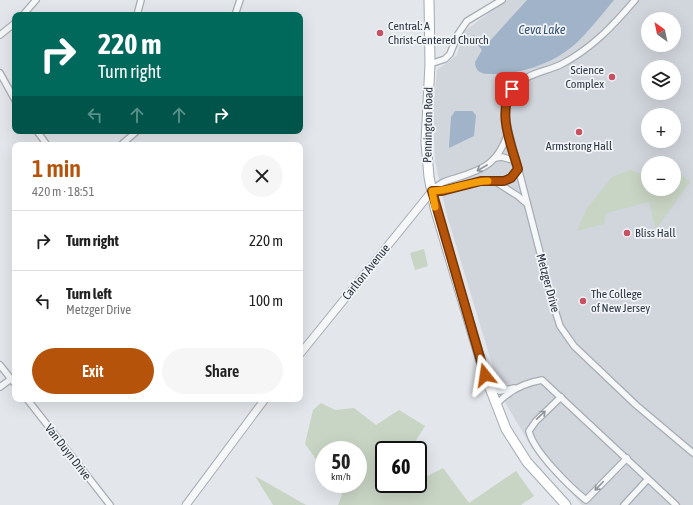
<!DOCTYPE html>
<meta charset="utf-8">
<style>
body{margin:0;font-family:"Asap Condensed",sans-serif;background:#f6f6f6;color:#222;height:100vh;display:flex;flex-direction:column;font-size:15px;white-space:nowrap}
*{box-sizing:border-box;margin:0}
p{font-size:13px;color:#767676}
.icon{flex:none;width:22px;height:22px;fill:none;stroke:currentColor;stroke-width:2;stroke-linecap:round;stroke-linejoin:round}
.map{position:relative;flex:1;overflow:hidden}
.sheet{position:absolute;left:12px;top:142px;width:291px;height:260px;display:flex;flex-direction:column;background:#fff;border-radius:8px;box-shadow:0 4px 16px #0002}
.sheet>*{flex:none}
.guide{position:absolute;left:12px;top:12px;width:291px;height:122px;border-radius:8px;box-shadow:0 4px 16px #0002;background:#00695c;color:#fff;overflow:hidden}
.needle{width:26px;rotate:327deg}
.buttons{position:absolute;left:641px;top:12px;display:grid;gap:8px}
.buttons a{display:grid;place-items:center;width:40px;height:40px;border-radius:50%;background:#fff;box-shadow:0 4px 16px #0002;font-size:20px}
.speed{position:absolute;left:315px;top:441px;display:flex;gap:8px;font-size:20px;font-weight:700;text-align:center}
.speed>*{display:grid;place-content:center;width:52px;height:52px;border-radius:50%;background:#fff;box-shadow:0 4px 16px #0002;line-height:1}
.speed small{font-size:10px;font-weight:400}
.speed .limit{border:2px solid #111;border-radius:6px;background:#fff;color:#111}
.pin{position:absolute;display:grid;place-items:center;width:34px;height:34px;color:#fff;margin:-17px;border-radius:8px;box-shadow:0 2px 6px #0006}
.me{position:absolute;width:44px;margin:-22px;rotate:345deg;stroke-linejoin:round;filter:drop-shadow(0 0 3px #0008)}
.turn{display:flex;align-items:center;gap:14px;height:84px;padding:0 20px;font-size:18px}
.turn .icon{width:52px;height:52px;stroke-width:2.5}
.turn b{display:block;font-size:28px;line-height:34px}
.lanes{display:flex;align-items:center;height:38px;padding:0 20px;background:#0003;justify-content:center;gap:20px;direction:ltr}
.lanes .off{opacity:.35}
.round{display:grid;place-items:center;flex:none;width:42px;height:42px;border-radius:21px;background:#f6f6f6}
.head{display:flex;align-items:center;justify-content:space-between;height:68px;padding:0 20px}
h1{font-size:24px;font-weight:600;line-height:30px;color:#b45309}
.action{display:flex;gap:8px;margin-top:auto;padding:8px 20px}
.action a{flex:1;height:46px;border-radius:24px;background:#b45309;color:#fff;font-size:16px;font-weight:600;line-height:46px;text-align:center}
.action a+a{background:#f6f6f6;color:#222}
ul{padding:0;list-style:none}
li{display:flex;align-items:center;gap:12px;height:60px;padding:0 20px;border-top:1px solid #e0e0e0}
li div{flex:1}
li b{display:block;font-size:15px}
li em{font-style:normal}
.map>svg:first-child{display:block}
.built{fill:#d1d5dc;fill-rule:evenodd}
.green{fill:#c8d4c4}
.water{fill:#a0b3c8}
.lines{fill:none;stroke-linecap:round;stroke-linejoin:round}
.minor-casing{stroke:#a8adb4;stroke-width:8}
.tertiary-casing{stroke:#a8adb4;stroke-width:9}
.primary-casing{stroke:#a3aab5;stroke-width:11}
.minor{stroke:#f5f7f9;stroke-width:5.5}
.tertiary{stroke:#f5f7f9;stroke-width:7}
.primary{stroke:#fff;stroke-width:9}
.oneway{stroke:#90969d}
.route-casing{stroke:#753606;stroke-width:10}
.route{stroke:#b45309;stroke-width:7}
.slow{stroke:#f59e0b;stroke-width:7}
.poi-dot{fill:#c75062;stroke:#f2f5f8;stroke-width:1.5}
.labels{text-anchor:middle;dominant-baseline:central;stroke-width:3.5;stroke-linejoin:round;paint-order:stroke}
.poi-label{font-size:12px;fill:#2c3441;stroke:#f2f5f8;text-anchor:start}
.street-label{font-size:12px;fill:#2c3441;stroke:#f2f5f8}
.water-label{font-size:13px;font-style:italic;fill:#385273;stroke:#f2f5f8}
</style>
<div class="map">
<svg width="693" height="505" viewBox="0 0 693 505">
<rect width="100%" height="100%" fill="#e3e6ea"/>
<path class="built" d="M507,0h186v505h-111l-51,-59 -29,-49 -56,-185 -11,-52 -2,-47 4,-43 20,-15 6,-23zM648,19h26v26h-26zM648,67h26v26h-26zM648,115h26v26h-26zM648,163h26v26h-26z"/>
<g class="green">
<path d="M648,163v26h26v-21l16,14 -34,47 -7,-27 -43,11 -2,11 -27,7 9,-21 26,-33 18,-7 10,4z"/>
<path d="M424,249l4,17 -13,4 -5,-17z"/>
<path d="M321,403l14,7 19,-2 22,17 23,-15 26,16 -15,24h-26v34h19l3,4 7,-4h5v-3l25,-13 26,35 47,-32 18,25 -13,9h-183l4,-10 -8,-11h24v-34h-34v20l-19,-26 8,-34z"/>
<path d="M255,476l51,29h-33z"/>
</g>
<g class="water">
<path d="M527,0h87c-12,14 -27,34 -41,46 -23,19 -55,29 -84,28 -8,0 -14,-3 -14,-12l7,-12 -9,-11v-4l15,8z"/>
<path d="M455,111h17l4,4 -2,21 -25,12 2,-31z"/>
</g>
<g class="lines">
<defs>
<g id="minor">
<path d="M635,0c-22,26 -43,48 -73,64 -14,7 -33,9 -45,20 -10,8 -13,20 -12,33l49,190 6,19 14,20 62,59 57,48"/>
<path d="M23,15l13,-15"/>
<path d="M137,15l4,-15"/>
<path d="M235,15l5,-15"/>
<path d="M0,35l15,-12"/>
<path d="M430,64l15,-5 5,-5 8,-20 9,-13 35,-21"/>
<path d="M0,73l15,27"/>
<path d="M37,131l10,14"/>
<path d="M121,145l16,-14"/>
<path d="M495,158l7,-1 14,4"/>
<path d="M496,182l22,14 8,7"/>
<path d="M432,191c7,-8 13,-10 24,-13 29,-9 42,-15 52,-45"/>
<path d="M432,191h10l39,-10h23l7,-3 7,-9"/>
<path d="M0,365l15,19"/>
<path d="M0,387l11,-8"/>
<path d="M490,388l10,3 14,-3"/>
<path d="M561,397l-25,24 -7,10c4,20 41,56 57,69l41,-42"/>
<path d="M27,399l83,106"/>
<path d="M496,405c12,-14 28,-22 46,-25l134,125"/>
<path d="M624,505l24,-26"/>
</g>
<g id="tertiary">
<path d="M300,354l132,-163"/>
<path d="M186,505l79,-106"/>
</g>
<path id="primary" d="M429,0l1,64 -4,78 3,35 6,31 50,167 21,54 21,33 39,43"/>
</defs>
<use href="#minor" class="minor-casing"/>
<use href="#tertiary" class="tertiary-casing"/>
<use href="#primary" class="primary-casing"/>
<use href="#minor" class="minor"/>
<use href="#tertiary" class="tertiary"/>
<use href="#primary" class="primary"/>
</g>
<defs><path id="oneway-shaft" d="M-6 0H5M1.5-3L5.5 0L1.5 3" fill="none" stroke-width="1.6" stroke-linecap="round" stroke-linejoin="round"/></defs>
<g class="oneway">
<use href="#oneway-shaft" transform="translate(482 168) rotate(150)"/>
<use href="#oneway-shaft" transform="translate(541 415) rotate(-43)"/>
<use href="#oneway-shaft" transform="translate(599 486) rotate(134)"/>
</g>
<g class="lines">
<defs>
<path id="route" d="M485,375l-53,-184h10l39,-10h23l7,-3 7,-9c-7,-25 -21,-56 -6,-80"/>
</defs>
<use href="#route" class="route-casing"/>
<use href="#route" class="route"/>
<path class="slow" d="M435,207l-3,-16c19,0 37,-10 56,-10"/>
</g>
<g class="poi-dot">
<circle cx="380" cy="33" r="4"/>
<circle cx="612" cy="77" r="4"/>
<circle cx="579" cy="132" r="4"/>
<circle cx="627" cy="233" r="4"/>
<circle cx="583" cy="301" r="4"/>
</g>
<g class="labels">
<g class="poi-label">
<text x="388" y="26">Central: A<tspan x="388" dy="14">Christ-Centered Church</tspan></text>
<text x="604" y="70" text-anchor="end">Science<tspan x="604" dy="14">Complex</tspan></text>
<text x="579" y="146" text-anchor="middle">Armstrong Hall</text>
<text x="635" y="233">Bliss Hall</text>
<text x="591" y="294">The College<tspan x="591" dy="14">of New Jersey</tspan></text>
</g>
<g class="street-label">
<text transform="translate(428 125) rotate(-89)">Pennington Road</text>
<text transform="translate(366 272) rotate(-51)">Carlton Avenue</text>
<text transform="translate(548 283) rotate(75)">Metzger Drive</text>
<text transform="translate(68 452) rotate(52)">Van Duyn Drive</text>
</g>
<g class="water-label">
<text x="542" y="29">Ceva Lake</text>
</g>
</g>
</svg>
<div class="buttons">
<a><svg class="needle" viewBox="-14 -14 28 28"><path d="M0-13l5 13h-10z" fill="#e53935"/><path d="M0 13l5-13h-10z" fill="#767676"/></svg></a>
<a><svg class="icon" aria-label="layers" viewBox="0 0 24 24"><path d="M12 4l9 5-9 5-9-5zM3 14l9 5 9-5"/></svg></a>
<a>+</a>
<a>−</a>
</div>
<div class="speed"><div>50<small>km/h</small></div><div class="limit">60</div></div>
<div class="pin" style="left:512px;top:89px;background:#d93025"><svg class="icon" aria-label="arrive" viewBox="0 0 24 24"><path d="M6 21V4h12l-3 4 3 4H6"/></svg></div>
<svg class="me" style="left:485px;top:375px" viewBox="-20 -20 40 40"><path d="M0-17L14 15 0 8-14 15z" fill="#b45309" stroke="#fff" stroke-width="4"/></svg>
<div class="guide">
<div class="turn"><svg class="icon" aria-label="right" viewBox="0 0 24 24"><path d="M7 20v-9h11M14 6l5 5-5 5"/></svg><div><b>220 m</b>Turn right</div></div>
<div class="lanes"><svg class="icon off" aria-label="left" viewBox="0 0 24 24"><path d="M17 20v-9H6M10 6l-5 5 5 5"/></svg><svg class="icon off" aria-label="ahead" viewBox="0 0 24 24"><path d="M12 20V5M6 11l6-6 6 6"/></svg><svg class="icon off" aria-label="ahead" viewBox="0 0 24 24"><path d="M12 20V5M6 11l6-6 6 6"/></svg><svg class="icon" aria-label="right" viewBox="0 0 24 24"><path d="M7 20v-9h11M14 6l5 5-5 5"/></svg></div>
</div>
<section class="sheet">
<div class="head"><div><h1>1 min</h1><p>420 m · 18:51</p></div><a class="round"><svg class="icon" aria-label="close" viewBox="0 0 24 24"><path d="M6 6l12 12M18 6L6 18"/></svg></a></div>
<ul>
<li><svg class="icon" aria-label="right" viewBox="0 0 24 24"><path d="M7 20v-9h11M14 6l5 5-5 5"/></svg><div><b>Turn right</b></div><em>220 m</em></li>
<li><svg class="icon" aria-label="left" viewBox="0 0 24 24"><path d="M17 20v-9H6M10 6l-5 5 5 5"/></svg><div><b>Turn left</b><p>Metzger Drive</p></div><em>100 m</em></li>
</ul>
<div class="action"><a>Exit</a><a>Share</a></div>
</section>
</div>
